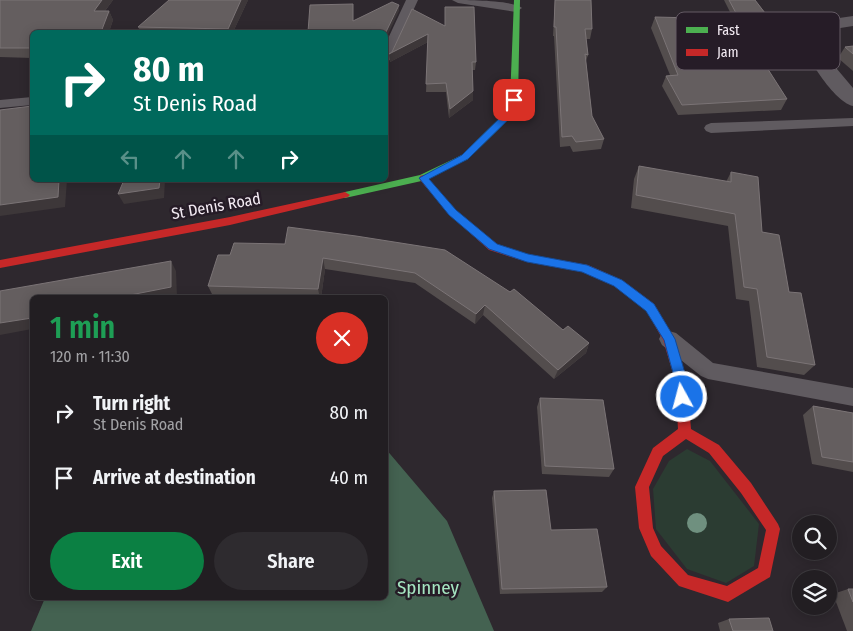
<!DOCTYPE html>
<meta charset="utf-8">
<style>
body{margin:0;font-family:"Fira Sans Condensed",sans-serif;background:#2e2b2f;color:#f1f3f6;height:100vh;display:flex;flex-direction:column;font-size:19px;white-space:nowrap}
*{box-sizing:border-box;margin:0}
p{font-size:16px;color:#a2a2a5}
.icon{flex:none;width:28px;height:28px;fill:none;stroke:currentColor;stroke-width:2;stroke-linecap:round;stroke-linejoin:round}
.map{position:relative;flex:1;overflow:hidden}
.drawer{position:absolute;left:30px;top:295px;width:358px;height:305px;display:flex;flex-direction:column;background:#221e22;border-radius:8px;box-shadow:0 2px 12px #0003,0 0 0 1px #3f3c40}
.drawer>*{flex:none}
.guide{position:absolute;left:30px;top:30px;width:358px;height:152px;border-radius:8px;box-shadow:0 2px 12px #0003,0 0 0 1px #3f3c40;background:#00695c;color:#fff;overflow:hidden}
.fabs{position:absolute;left:792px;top:515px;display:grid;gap:10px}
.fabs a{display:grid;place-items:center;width:45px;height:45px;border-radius:50%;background:#221e22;box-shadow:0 2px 12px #0003,0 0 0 1px #3f3c40;font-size:25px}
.pin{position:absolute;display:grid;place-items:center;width:42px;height:42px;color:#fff;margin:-21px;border-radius:10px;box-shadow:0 2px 8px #0006}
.me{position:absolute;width:55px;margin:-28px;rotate:353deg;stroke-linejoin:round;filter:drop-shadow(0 0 4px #0008)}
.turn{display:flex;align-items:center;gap:18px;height:105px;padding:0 20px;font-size:22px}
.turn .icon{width:65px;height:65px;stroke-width:2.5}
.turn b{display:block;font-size:35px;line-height:42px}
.lanes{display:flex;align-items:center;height:48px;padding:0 20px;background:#0003;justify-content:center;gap:25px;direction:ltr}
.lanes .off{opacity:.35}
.round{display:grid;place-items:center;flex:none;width:52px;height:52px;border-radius:26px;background:#2e2b2f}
.overview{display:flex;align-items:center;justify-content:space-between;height:85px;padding:0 20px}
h1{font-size:30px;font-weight:600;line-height:38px;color:#1e9e55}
.cta{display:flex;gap:10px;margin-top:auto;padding:10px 20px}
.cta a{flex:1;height:58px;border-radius:30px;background:#0b8043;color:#fff;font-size:20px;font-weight:600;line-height:58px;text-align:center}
.cta a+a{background:#2e2b2f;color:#f1f3f6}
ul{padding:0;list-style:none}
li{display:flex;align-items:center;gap:15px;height:65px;padding:0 20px}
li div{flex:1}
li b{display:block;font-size:19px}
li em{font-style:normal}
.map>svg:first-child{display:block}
.green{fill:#2b3c32}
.forest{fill:#446251}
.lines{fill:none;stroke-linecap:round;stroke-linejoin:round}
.lane{fill:#605b60;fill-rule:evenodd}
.street{fill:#605b60;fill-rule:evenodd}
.fast{fill:#4caf50;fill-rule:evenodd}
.jam{fill:#c62828;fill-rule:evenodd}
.tree{fill:#6f907f}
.wall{fill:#534d4d}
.shaded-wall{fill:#3d3739}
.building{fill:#645e5f;stroke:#7b7476}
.route{fill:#1a73e8;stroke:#114b97}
.labels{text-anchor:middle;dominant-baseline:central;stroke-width:5;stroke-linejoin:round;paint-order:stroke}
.street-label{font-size:16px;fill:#f3ebf3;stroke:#261c27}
.near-park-label{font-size:19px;fill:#a5e5c1;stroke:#261c27}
.key{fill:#261c27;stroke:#645a64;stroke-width:1}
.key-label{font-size:14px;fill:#f3ebf3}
</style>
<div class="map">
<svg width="853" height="631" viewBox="0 0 853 631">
<rect width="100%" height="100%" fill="#2e282e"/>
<path class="green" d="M687,449l23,12 49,63 -5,42 -28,17 -39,-14 -31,-40 -3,-40 16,-28z"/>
<path class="forest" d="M385,448l62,73 47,110h-463l14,-33h340z"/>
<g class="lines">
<g class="lane">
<path d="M406,0h12l-27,59 -6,4v-18z"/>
<path d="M452,0c14,0 61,0 70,8l-6,4 -58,-9z"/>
<path d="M745,21h33l33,13 2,3 -6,4 -31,-12 -35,-1 -2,-3 2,-3z"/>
<path d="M32,97v8l-32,3v-8z"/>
<path d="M853,118v8l-142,7 -5,-2 -2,-3 2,-3 5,-2z"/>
<path d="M669,331l7,2 37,30 140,25v18l-145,-27 -7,-3 -39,-31 -3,-6 3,-6z"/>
</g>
<path class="street" d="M853,16v10l-38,6 11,24 27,32v18c-21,-5 -52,-57 -57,-78l3,-4 6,-1z"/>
<path class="fast" d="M514,0h6l-2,100 -3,13 -47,46 -42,21 -81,18 -3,-1 -2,-2 5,-3 75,-17 42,-20 46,-45 2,-10z"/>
<g class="jam">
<path d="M423,175l3,1 29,34 42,34 30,10 61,11 34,15 32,24 21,35 12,41 4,49 28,16 32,38 27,41 2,5 -10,48 -42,25 -49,-16 -28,-30 -12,-28 -4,-41 18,-39 25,-19 -3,-49 -12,-40 -17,-30 -32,-24 -32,-14 -55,-10 -38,-12 -40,-36 -29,-34v-4zM686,439l23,14 32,40 25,37 -8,38 -31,18 -39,-11 -27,-29 -8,-18 -4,-41 14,-31z"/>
<path d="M345,192l5,3 -2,2 -118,28 -230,43v-8l230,-43z"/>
</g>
</g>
<circle class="tree" cx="697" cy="523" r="10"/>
<g class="wall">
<path d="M0,0h113l-8,11h4l4,9 -4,12h-77v26l-32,-1z"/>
<path d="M248,0l-15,32h-92l-3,-5z"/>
<path d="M555,0h36l1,29 -2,10h-4l2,16 -2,6 6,55 12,23 -3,10 -28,3 -3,-6 -10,1 -6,-111h-1z"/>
<path d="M724,0h31l10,13 -3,6 -29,-1z"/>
<path d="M412,9l64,53 -1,8h-3l1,21v9l-24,18 -3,-26h-20l2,-50 -38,20 -1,-8 3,-2z"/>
<path d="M655,17l112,14 -16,12 36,56 -6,11 -103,5 -16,-29 4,-10 4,-1 -19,-47z"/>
<path d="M853,46v25l-15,-13 7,-11z"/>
<path d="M639,166l87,16 5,-10 31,60 27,60 26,73 -11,10 -47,-8 -8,-66 -13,-2 -8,-73 -97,-18 3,-29z"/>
<path d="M356,236l207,94 26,13 -3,10 -32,26 -71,-64 -8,9 -60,-41 -90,-14 -4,29h-69l-39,-2 -5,-10 22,-31 55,-11z"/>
<path d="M540,398l74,71 -5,8 -67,-3 -5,-67z"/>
<path d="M813,406l40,7v59l-41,-8 -9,-49z"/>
<path d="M494,491l57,39 56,57 -5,5 -102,2 -8,-96z"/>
<path d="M848,589h5v42h-6l-14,-37z"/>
<path d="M729,619l44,12h-53l-2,-8z"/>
</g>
<g class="shaded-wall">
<path d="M102,0h11l-15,20 -4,-9z"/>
<path d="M241,0h7l-15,32h-5v-3z"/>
<path d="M399,5v6l-14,30v-7z"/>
<path d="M109,11l4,9 -4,12h-8z"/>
<path d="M772,20l-5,11 -23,18 4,-11z"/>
<path d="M428,34v8l-38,20 -1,-8z"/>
<path d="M473,91v9l-24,18 1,-9z"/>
<path d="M59,180h8l-2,27 -65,9v-11z"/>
<path d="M160,180h5l-1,18 -40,6 -6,-10z"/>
<path d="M323,258l2,11 -4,29h-1l-2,-9z"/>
<path d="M171,261l5,10 1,26 -4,1h-58z"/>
<path d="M485,305l-2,10 -8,9 1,-10z"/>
<path d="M32,318v11l-32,6v-12z"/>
<path d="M589,343l-3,10 -32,26 4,-9z"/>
</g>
<g class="building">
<path d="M0,0h102l-8,11h15l-8,21h-69v16h-32z"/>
<path d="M169,0h72l-13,29 -90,-2z"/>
<path d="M555,0h36l1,29h-7l3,26 -3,-1 7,62 12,23 -28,3 -4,-6 -10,1 -6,-110h-2z"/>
<path d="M729,0h26l10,13h-29z"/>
<path d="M392,2l7,3 -14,29v-2h-77l2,-27 43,-1v17z"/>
<path d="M445,7h29l2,55h-4l1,29 -23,18 -4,-26 -20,1 2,-50 -39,20 3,-2 20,-43 33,17z"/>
<path d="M655,17l117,3 -24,18 39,61 -105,6 -16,-29 12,-1z"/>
<path d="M853,46v8l-8,-7z"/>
<path d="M32,106v74h27l-1,17 -58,8v-95z"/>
<path d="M639,166l92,16v-10l27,5 4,55 17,3 10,57 12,1 14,72 -48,-8 -10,-68 -13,-2 -9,-73 -99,-19z"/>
<path d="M124,180h36l-1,8 -41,6z"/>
<path d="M288,227l68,9 89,14 65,42 4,-3 49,41 5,-4 21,17 -31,27 -73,-65 -9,9 -61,-41 -92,-15 -5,31 -110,-3 10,-31h12l4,-12 51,1z"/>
<path d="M171,261v26l-56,11h-83v20l-32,5v-32z"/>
<path d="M540,398l63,2 11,69 -69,-3z"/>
<path d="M813,406l40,7v49l-31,-5z"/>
<path d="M546,490l5,40 46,-1 10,58 -105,2 -8,-98z"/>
<path d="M848,589h5v13z"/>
<path d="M769,618l4,13h-40l-4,-12z"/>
</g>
<path class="route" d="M511,98l7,2 -3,13 -47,46 -39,20 27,31 41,34 31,10 59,11 35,15 32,24 21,35 12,41 1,17 -1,4 -5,1 -4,-1 -3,-21 -11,-40 -18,-29 -32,-25 -32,-14 -55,-10 -38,-13 -40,-34 -30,-37 43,-23 46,-45z"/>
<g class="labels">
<g class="street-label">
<text transform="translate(216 206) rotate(-10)">St Denis Road</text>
</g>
<g class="near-park-label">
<text x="428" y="587">Spinney</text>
</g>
</g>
<rect x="676" y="12" width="164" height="58" rx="8" class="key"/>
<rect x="686" y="27" width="22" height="6" fill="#4caf50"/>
<rect x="686" y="49" width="22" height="7" fill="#c62828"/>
<g class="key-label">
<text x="717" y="35">Fast</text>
<text x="717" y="57">Jam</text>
</g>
</svg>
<div class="fabs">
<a><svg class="icon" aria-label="search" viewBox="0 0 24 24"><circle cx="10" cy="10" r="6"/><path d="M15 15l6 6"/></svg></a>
<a><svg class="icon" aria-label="layers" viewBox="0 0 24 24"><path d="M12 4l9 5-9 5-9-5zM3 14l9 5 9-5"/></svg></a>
</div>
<div class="pin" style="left:514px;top:100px;background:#d93025"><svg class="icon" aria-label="arrive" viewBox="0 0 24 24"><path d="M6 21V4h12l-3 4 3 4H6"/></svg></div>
<svg class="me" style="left:682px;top:397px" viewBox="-20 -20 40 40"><circle r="17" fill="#1a73e8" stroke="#fff" stroke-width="3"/><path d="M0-11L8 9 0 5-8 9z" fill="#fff"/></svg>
<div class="guide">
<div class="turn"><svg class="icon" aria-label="right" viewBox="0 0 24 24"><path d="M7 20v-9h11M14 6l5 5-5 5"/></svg><div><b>80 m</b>St Denis Road</div></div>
<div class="lanes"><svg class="icon off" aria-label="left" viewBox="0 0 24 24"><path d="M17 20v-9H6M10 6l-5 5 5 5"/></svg><svg class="icon off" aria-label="ahead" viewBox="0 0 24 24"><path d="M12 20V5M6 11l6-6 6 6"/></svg><svg class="icon off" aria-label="ahead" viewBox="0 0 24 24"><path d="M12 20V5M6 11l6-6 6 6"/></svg><svg class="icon" aria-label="right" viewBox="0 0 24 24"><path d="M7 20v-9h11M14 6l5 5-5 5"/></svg></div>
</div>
<section class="drawer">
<div class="overview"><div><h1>1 min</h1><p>120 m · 11:30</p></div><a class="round" style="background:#d93025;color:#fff"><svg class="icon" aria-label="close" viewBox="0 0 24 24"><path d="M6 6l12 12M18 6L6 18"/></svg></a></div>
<ul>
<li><svg class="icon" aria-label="right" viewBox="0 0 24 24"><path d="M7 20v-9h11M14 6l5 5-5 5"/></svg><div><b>Turn right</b><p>St Denis Road</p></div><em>80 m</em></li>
<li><svg class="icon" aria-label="arrive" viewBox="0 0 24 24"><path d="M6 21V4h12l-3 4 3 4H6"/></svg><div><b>Arrive at destination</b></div><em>40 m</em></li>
</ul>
<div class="cta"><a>Exit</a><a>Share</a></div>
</section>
</div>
